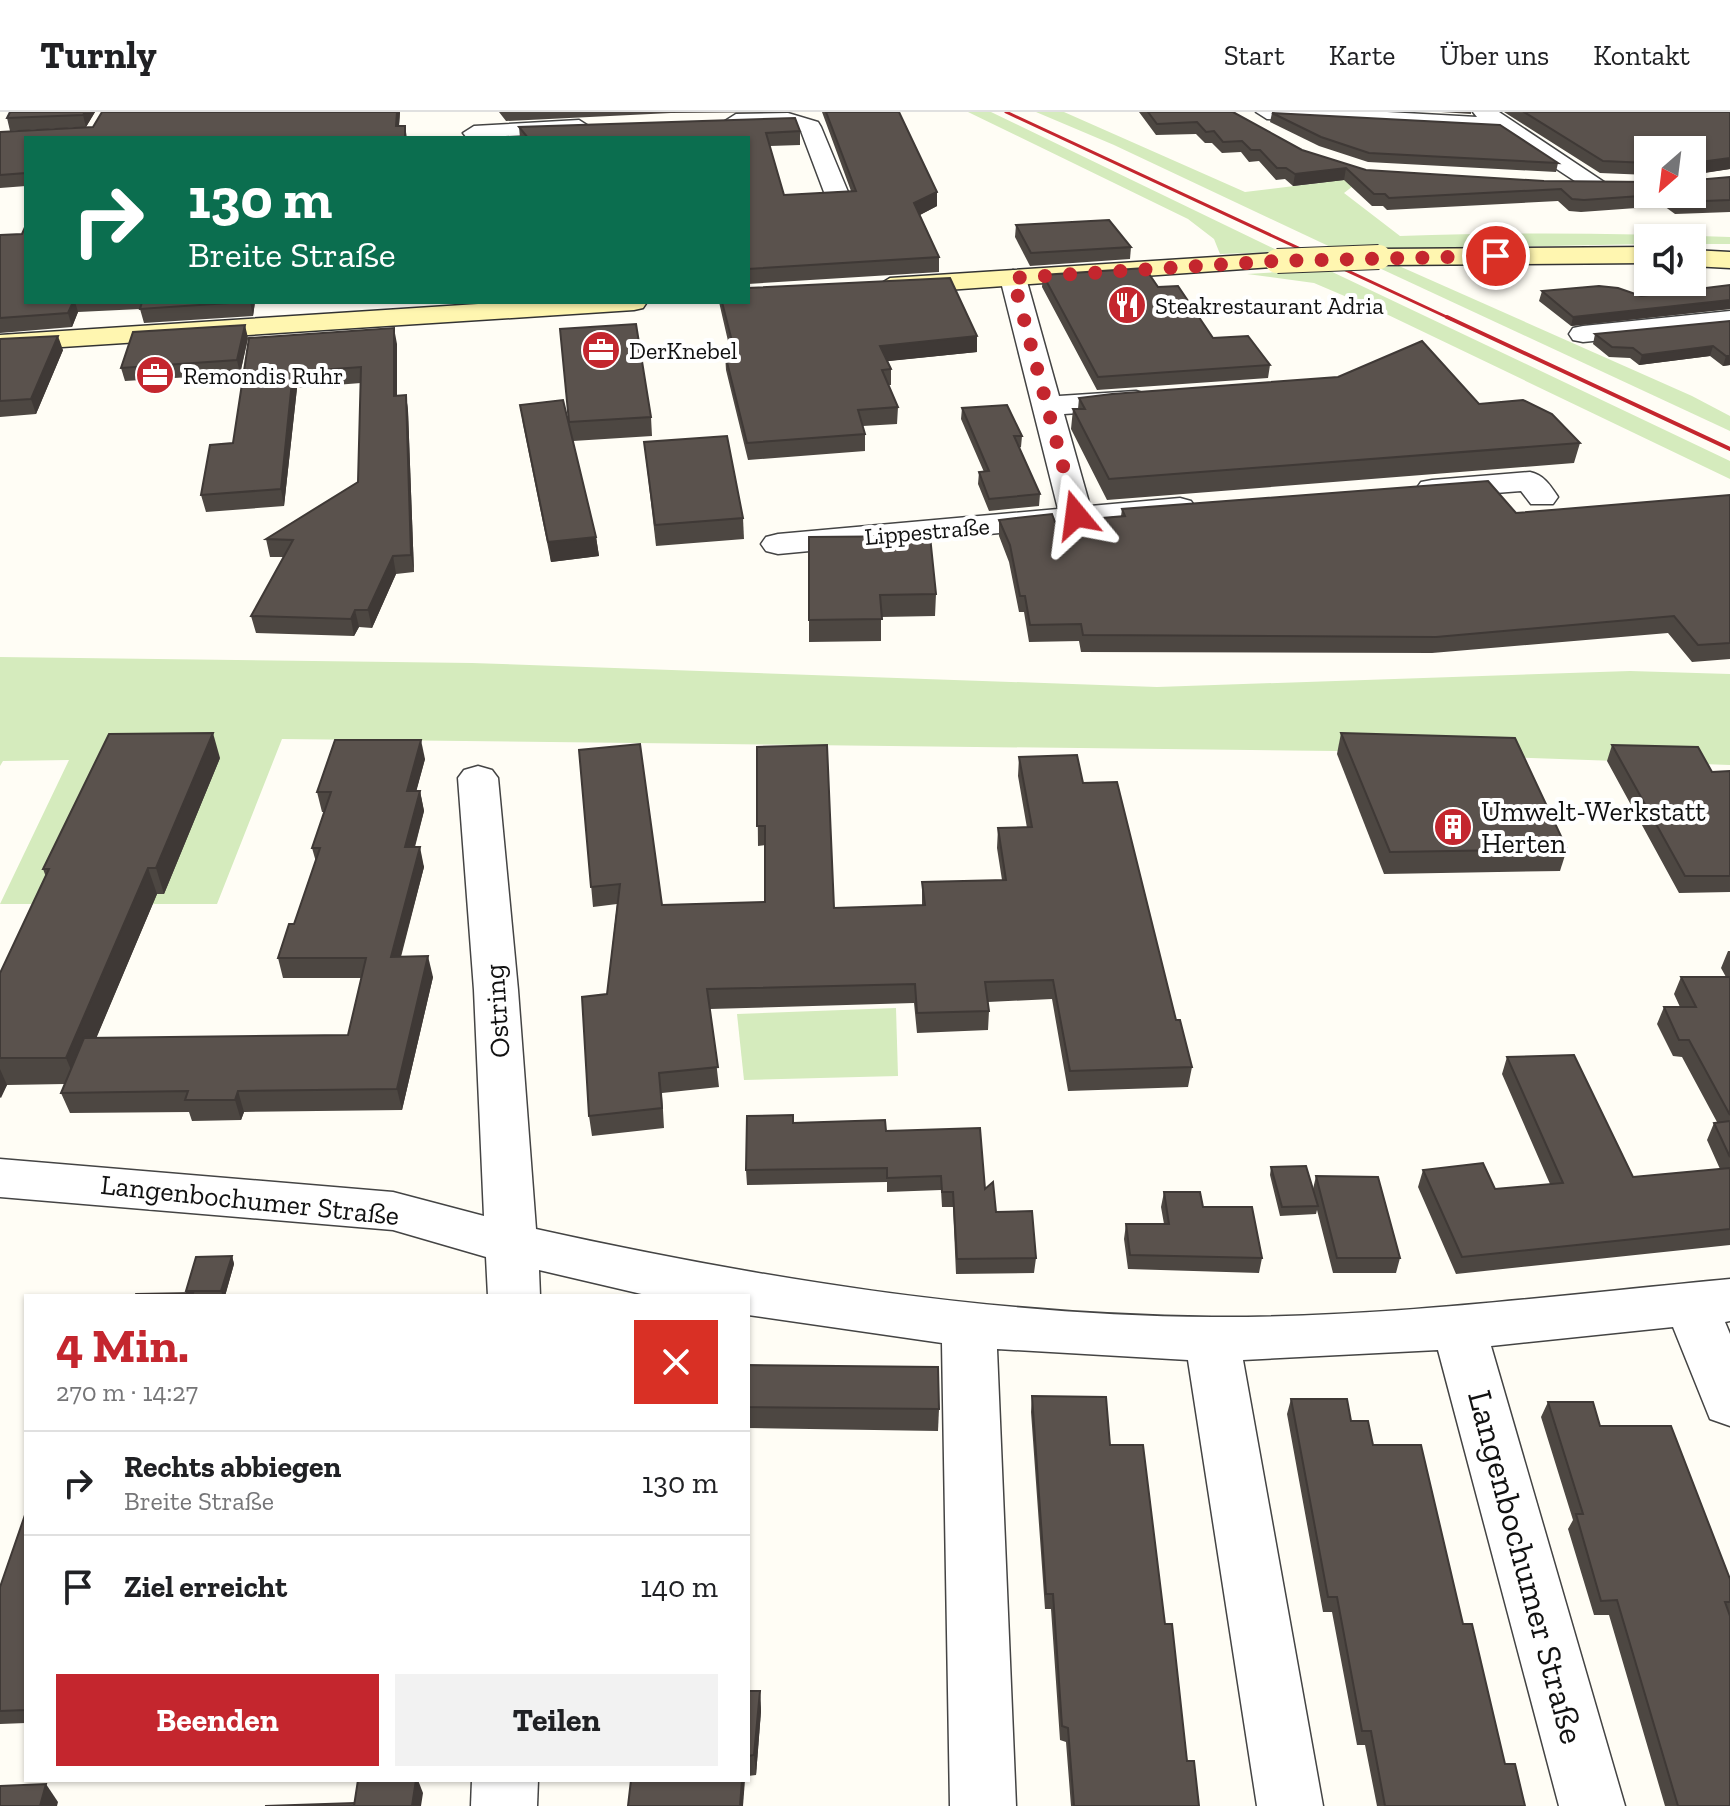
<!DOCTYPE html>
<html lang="de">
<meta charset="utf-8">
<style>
body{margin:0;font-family:"Zilla Slab",serif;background:#f2f2f2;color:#202124;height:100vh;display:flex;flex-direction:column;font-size:30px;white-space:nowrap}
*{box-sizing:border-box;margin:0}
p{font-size:26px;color:#757577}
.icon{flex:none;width:44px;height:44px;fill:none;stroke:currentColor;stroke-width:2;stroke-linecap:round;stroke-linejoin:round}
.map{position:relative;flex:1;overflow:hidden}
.panel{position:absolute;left:24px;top:1182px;width:726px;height:488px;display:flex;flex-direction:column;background:#fff;border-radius:0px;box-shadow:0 2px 6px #0004}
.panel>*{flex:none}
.hud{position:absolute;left:24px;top:24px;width:726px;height:168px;border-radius:0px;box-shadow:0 2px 6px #0004;background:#0b6e4f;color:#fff;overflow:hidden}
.needle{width:52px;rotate:208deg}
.buttons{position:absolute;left:1634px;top:24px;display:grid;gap:16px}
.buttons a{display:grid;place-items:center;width:72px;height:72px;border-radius:0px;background:#fff;box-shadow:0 2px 6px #0004;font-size:40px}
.pin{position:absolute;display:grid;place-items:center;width:68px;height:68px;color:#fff;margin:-34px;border:4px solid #fff;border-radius:50%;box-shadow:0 2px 8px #0007}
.me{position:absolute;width:88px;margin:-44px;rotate:344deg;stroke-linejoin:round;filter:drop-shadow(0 0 6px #0008)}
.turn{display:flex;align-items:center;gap:28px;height:168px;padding:0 32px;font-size:36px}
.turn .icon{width:104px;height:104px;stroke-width:2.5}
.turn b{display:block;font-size:56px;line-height:68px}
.round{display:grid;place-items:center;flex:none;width:84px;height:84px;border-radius:0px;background:#f2f2f2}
.head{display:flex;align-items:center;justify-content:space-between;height:136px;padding:0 32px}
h1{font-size:48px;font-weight:700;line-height:60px;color:#c4262e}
.button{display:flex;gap:16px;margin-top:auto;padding:16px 32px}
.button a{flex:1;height:92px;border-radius:0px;background:#c4262e;color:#fff;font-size:32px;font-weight:700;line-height:92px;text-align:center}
.button a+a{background:#f2f2f2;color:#202124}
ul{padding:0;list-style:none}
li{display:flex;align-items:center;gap:24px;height:104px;padding:0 32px;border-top:2px solid #e0e0e0}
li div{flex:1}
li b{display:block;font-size:30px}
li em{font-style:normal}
header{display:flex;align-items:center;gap:48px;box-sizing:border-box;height:112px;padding:0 40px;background:#fff;border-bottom:2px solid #e0e0e0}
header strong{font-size:38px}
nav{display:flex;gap:44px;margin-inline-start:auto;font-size:28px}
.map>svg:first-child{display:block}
.green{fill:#d5ebbd}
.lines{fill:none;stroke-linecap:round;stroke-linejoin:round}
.street-casing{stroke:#444;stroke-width:3}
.secondary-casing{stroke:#333;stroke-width:3}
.street{fill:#fff;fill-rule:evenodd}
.secondary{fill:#fff6b0;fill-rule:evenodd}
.rail-far1{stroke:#c4262e;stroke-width:3}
.rail{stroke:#c4262e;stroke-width:4}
.secondary-bridge-casing{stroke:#333;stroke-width:26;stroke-linecap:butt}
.secondary-bridge{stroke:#fff6b0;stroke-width:24}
.wall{fill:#4d4742}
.shaded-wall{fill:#3f3936}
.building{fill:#5a524d;stroke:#3f3936;stroke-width:2}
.route{stroke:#c4262e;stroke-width:14;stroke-dasharray:0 25.2}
.labels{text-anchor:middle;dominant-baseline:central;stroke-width:8;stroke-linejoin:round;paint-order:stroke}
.far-poi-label{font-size:24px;fill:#111;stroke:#fff;text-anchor:start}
.far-street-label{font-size:24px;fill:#111;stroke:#fff}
.poi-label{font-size:28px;fill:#111;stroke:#fff;text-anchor:start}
.street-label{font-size:28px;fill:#111;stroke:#fff}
.near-street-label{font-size:34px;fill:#111;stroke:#fff}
</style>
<header>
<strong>Turnly</strong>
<nav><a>Start</a><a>Karte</a><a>Über uns</a><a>Kontakt</a></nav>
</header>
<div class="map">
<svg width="1730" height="1694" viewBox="0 0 1730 1694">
<rect width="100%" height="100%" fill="#fffdf5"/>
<g class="green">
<path d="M968,0h23l290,140 -61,2 -6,-15 -26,-20z"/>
<path d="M1036,0h28l181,80 114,-14 3,1 -18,14 56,43c110,-4 219,-3 330,1v7h-38v-6h-44v6l-311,6 -223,-105z"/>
<path d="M1399,154l293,130 38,20v15l-353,-164z"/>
<path d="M1326,157l404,192v18l-348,-167 -68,-29 -67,-9z"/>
<path d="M0,545l472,6 685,24 473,-16 100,3v91l-395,-14 -1053,-12 -65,165h-217l69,-144 -66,1 -3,5z"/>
<path d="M896,896l2,68 -154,4 -7,-66z"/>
</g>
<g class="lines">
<defs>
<g id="street">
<path d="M1256,0h131l90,5 -4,-5h26l108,72 -4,5h-16l-88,-58 -232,-12z"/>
<path d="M788,1l30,9 3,5 27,65 -4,5h-16l-4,-5 -23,-61c-19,-6 -66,2 -76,-10l11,-7z"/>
<path d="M579,8l11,7 -3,5 -120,6 -4,-5 11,-7z"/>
<path d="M1013,158l13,8 33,118 77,-5 10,3 5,6 -5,6 -10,3 -72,5 26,92 90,-8 11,3 5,7 -5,7 -413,39 -12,-3 -5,-7 5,-7 12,-3 280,-25 -58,-231z"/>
<path d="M1730,199v16l-147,15 -10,-2 -4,-6 4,-6 10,-2z"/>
<path d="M1530,360c14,3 20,13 28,25l-5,7h-22l-10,-13 -89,7 -11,-2 -5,-7 5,-7 11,-2z"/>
<path d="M478,654l14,4 6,8 20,212 18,239c222,49 448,86 676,88 173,1 346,-22 518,-38v42l-5,1 5,12v92l-20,-7 -37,-92 -182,19 134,460h-66l-121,-456 -195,10 80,446h-66l-69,-446 -191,-11 19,457h-66l-8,-463 -194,-28v-19h-98l-111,-26 1,26h-52l-2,-39 -93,-27 -393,-33v-38l393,33 91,24 -10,-226 -16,-212 6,-8z"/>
<path d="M472,1668h66l-1,26h-66z"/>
</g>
<g id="secondary">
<path d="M1648,135v16l-269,2 -13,-8 13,-8z"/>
<path d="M1692,138l38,2v16l-38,-2z"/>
<path d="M1277,141l13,8 -4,5 -396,28 -13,-8 13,-8z"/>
<path d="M509,190h138l-4,6 -9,2 -634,41v-16z"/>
</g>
</defs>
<use href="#street" class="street-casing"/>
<use href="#secondary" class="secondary-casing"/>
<use href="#street" class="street"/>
<use href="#secondary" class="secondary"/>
<path class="rail-far1" d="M1006,0l445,207"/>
<path class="rail" d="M1447,205l283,132"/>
<defs>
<path id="secondary-bridge" d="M1277,149l102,-4"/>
</defs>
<use href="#secondary-bridge" class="secondary-bridge-casing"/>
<use href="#secondary-bridge" class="secondary-bridge"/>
</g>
<g class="wall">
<path d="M10,0h85l-9,15 -76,4 -3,-13z"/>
<path d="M102,0h298l-1,14h6l2,12h-381v48l-26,2v-56l93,-5z"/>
<path d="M499,0h303l-131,1 -165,8z"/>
<path d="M822,0h77l38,94 -17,9 19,42v15l-191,12v-146h-228l-1,-11 281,4v14l-30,1 14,49 67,-4z"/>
<path d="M1139,0h94l69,38 64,20 326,24 -44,-44v25l-48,-2 -96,-61h226v57l-35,5 1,6 34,-3v35l-55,2 -11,-8 -83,6 -12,-1 -11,-10 -171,9 -4,-4h-11l-28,-26 -51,6 -8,-7 -9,1 -17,-19 -10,1 -8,-10 -19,1 -10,-10h-7l-9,-9 -40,1z"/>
<path d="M1441,0h30v2z"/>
<path d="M1272,1l286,50 -2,9 -188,-10 -49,-16 -49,-24z"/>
<path d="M1016,113l115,22 -1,12 -100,7 -15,-29z"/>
<path d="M22,122l4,68h229l-2,14 -109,7 -4,-14 -62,3 -6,15 -72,6v-98z"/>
<path d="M1043,163l115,12 55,51 57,27 -2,13 -171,12 -55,-103z"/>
<path d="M1730,173v24l-159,17 -32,-25 3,-10 99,5z"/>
<path d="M719,190h29l229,34v16l-90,9 4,8v16h-3l10,22 -1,17 -34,2 2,8v17l-117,9 -22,-90 -1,-16h6z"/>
<path d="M1730,209v44l-7,1 -13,-10 -71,9 -9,-7 -21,-1 -16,-13 2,-10z"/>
<path d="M560,217l91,88 1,19 -79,5 23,96 3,19 -48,6 -28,-138 -3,-19 49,20z"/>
<path d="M248,226l-8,36 -115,7 -4,-13z"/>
<path d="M249,226l148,6v51h9l2,16 6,161 -18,2 -24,54 -13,-1 -5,9 -98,-3 -5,-17 33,-59h-14l-4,-18 92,-57 3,-99 -64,5 -13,118 -78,6 -5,-17 32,-52z"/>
<path d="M0,227l63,11 -27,64 -36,3z"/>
<path d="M1079,286l400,6 101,39 -6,20 -467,37 -36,-71 2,-20h5z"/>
<path d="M962,296l60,28 -1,11 -2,1 21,46 -1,12 -50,5 -11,-27 1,-12h5l-23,-53z"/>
<path d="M644,330l99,76 1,21 -88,7z"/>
<path d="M1730,383v164l-38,3 -24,-29 -236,20 -351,-1 -2,-11 -50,1 -5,-30h-5l-10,-50 -10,-26v-16l56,2 66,-6 1,-7 394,4z"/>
<path d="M809,425l127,57 -1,22 -54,1v24l-72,1z"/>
<path d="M1341,621l226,116 -7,22 -176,3 -47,-120z"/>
<path d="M1612,633l100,27 18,-1v121l-51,1 -72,-132z"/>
<path d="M757,635l77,161 88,-3v-23l80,-2 -5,-32 1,-20h29l-9,-52 1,-19 64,26 93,237 16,47 -4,20 -120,4 -16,-92 -64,3 1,9 -1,19 -71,3 -3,-30 -204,6 9,78 -57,6 2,35 -72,8 -3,-20 18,-122 10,-90 -24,3 -14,-157 83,155 103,-3v-57l-7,1z"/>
<path d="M220,646l-56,136h-7l-61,144 252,-3 13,-57h-78l-5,-20 16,-34 22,-62 -4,-14 12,-36h-2l-5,-20 108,-33 -9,32h4l4,20 -9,36 9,20 -23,90 32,20 -31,133 -158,2 -3,8 -49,1 -3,-9 -119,1 -9,-20 4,-9 -58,1 -7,13v-125l46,-96 -3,-8z"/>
<path d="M1728,839h2v294l-274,29 -38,-87 5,-17 72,19 55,-5 -48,-110 5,-17 126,120 87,-8 -13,-29 7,-17 3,-1 -35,-65 -9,-1 -16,-32 7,-17h16l-6,-13 7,-17h45l-5,-9z"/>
<path d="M793,1011l93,8 99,58 11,23 40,46 -2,15 -78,1 -3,-67h-11l-1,-17 -54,2v-10l-140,3 -1,-15z"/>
<path d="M1271,1055l42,22 3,-13 84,82 -4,15h-63l-16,-63 -1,4 -36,2 -10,-41z"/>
<path d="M1164,1080l39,15 59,51 -3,15 -131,-4 -4,-30 2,-15h38l-3,-17z"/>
<path d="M232,1144l2,8 -9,32h-90l51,-3v-2z"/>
<path d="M748,1253l191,44 -1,22 -190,-3z"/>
<path d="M1032,1284l78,49 55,179 22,137 12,45h-128l-5,-64 -6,-2 -9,-131h-6l-14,-197z"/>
<path d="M1291,1287l60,22 22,24 90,179 42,140 20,42h-148l-12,-61h-8l-25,-133h-9l-36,-198z"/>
<path d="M1548,1290l52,24 130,153v227h-65l-56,-191h-15l-26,-86 5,-9 -32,-103z"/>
<path d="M26,1400v211l-26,1v-137z"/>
<path d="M748,1579h12l1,20 -5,64 -8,1z"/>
</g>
<g class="shaded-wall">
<path d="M85,0h10l-9,15 -3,-12z"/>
<path d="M397,0h3l-2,26 -2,-12z"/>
<path d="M1730,46v11l-38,6v-12z"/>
<path d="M1346,56l-2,12 -51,6 2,-12z"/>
<path d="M937,80v14l-23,12v-15z"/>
<path d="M1730,188v9l-159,17 2,-9z"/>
<path d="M73,190h2l3,10 -6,15 -4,-14z"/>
<path d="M250,190h5l-2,14z"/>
<path d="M245,213l3,13 -8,36 -3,-14z"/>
<path d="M394,216l3,16v68l-3,-16z"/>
<path d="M58,224l5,14 -27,64 -5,-15z"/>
<path d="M977,224v16l-97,10v-16z"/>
<path d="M1713,234l-3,10 -71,9 3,-10z"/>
<path d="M1726,244h4v9l-7,1z"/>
<path d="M293,260l4,16 -13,118 -3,-17z"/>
<path d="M406,283l2,16 6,161 -3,-17z"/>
<path d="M596,425l3,19 -48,6 -3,-20z"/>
<path d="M393,444l3,18 -24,54 -4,-18z"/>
<path d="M355,498l4,17 -5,9 -3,-17z"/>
<path d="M213,621l7,25 -56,136 -8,-26z"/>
<path d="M421,628l4,19 -14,52 -4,-20z"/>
<path d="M420,679l4,20 -15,56 -4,-20z"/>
<path d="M420,735l4,20 -29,110 -4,-20z"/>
<path d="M148,756l9,26 -80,190 -11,-26z"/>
<path d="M428,844l5,21 -31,133 -5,-21z"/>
<path d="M0,957l7,16 -6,13 -1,-1z"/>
<path d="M238,979l6,21 -3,8 -6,-20z"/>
<path d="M232,1144l2,8 -9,32h-2l-2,-5z"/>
<path d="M760,1579l1,20 -5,64 -2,-20z"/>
<path d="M416,1668h2l5,13 -2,13h-9z"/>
<path d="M742,1668h3l-2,26h-3z"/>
<path d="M46,1672l12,18 -1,4h-17z"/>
</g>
<g class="building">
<path d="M10,0h75l-2,3 -76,3z"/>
<path d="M102,0h295l-1,14h9v12h-379v35l-26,2v-43l93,-5z"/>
<path d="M826,0h73l38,80 -23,11 25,54 -191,12v-131h-220l-9,-11 276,-9 5,13 -34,2 18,62 72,-4z"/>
<path d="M1148,0h85l69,38 64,20 178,11 104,1v12h44v-44h-44v13l-45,-2 -79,-49h206v46l-38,5 4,17 34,-3v23l-52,2 -10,-8 -84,6 -12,-1 -11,-10 -172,9 -4,-4h-11l-28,-26 -51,6 -9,-6h-9l-17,-18h-9l-9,-9 -19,1 -9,-11 -8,1 -9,-10 -40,2z"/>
<path d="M1272,1l228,12 58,38 -189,-10 -48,-16z"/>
<path d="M1109,108l22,27 -100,6 -15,-28z"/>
<path d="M26,113v77h47l-5,11 -68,5v-83l22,-1z"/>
<path d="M1145,156l13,19 20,-1 35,52 35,-2 22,29 -172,12 -55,-102z"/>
<path d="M950,166l27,58 -97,10 11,23 -9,1 16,37 -40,3 7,24 -118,9 -22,-89 10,-1 -13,-51h26v-14z"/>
<path d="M1730,173v15l-157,17 -31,-26 57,-5 19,2 23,8z"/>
<path d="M142,190h102l-104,7z"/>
<path d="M1730,209v35h-4l-13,-10 -71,9 -9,-7 -21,-1 -17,-13z"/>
<path d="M636,212l15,93 -82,5 -9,-93z"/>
<path d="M245,213l-8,35 -116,8 12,-36z"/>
<path d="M394,216v68l12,-1 5,160 -18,1 -25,54h-13l-4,9 -100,-3 42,-76 -27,-1 92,-57 3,-115 -68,5 -12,117 -80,6 9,-50 23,-2 16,-105z"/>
<path d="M58,224l-27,63 -31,2v-62z"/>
<path d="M1422,229l57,63 44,-4 29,14 28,29 -471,36 -36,-70h12l-6,-11 33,-4 226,-17z"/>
<path d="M563,288l33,137 -48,5 -28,-137z"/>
<path d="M1007,293l15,31h-8l26,58 -51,5 -10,-27 10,-1 -27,-63z"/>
<path d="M727,324l16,82 -88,7 -11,-83z"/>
<path d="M1488,369l28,32 214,-18v148l-32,2 -24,-29 -238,21 -353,-2 -2,-11 -51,1 -5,-29h-5l-10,-51 -11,-25 53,-6 3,8 70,-6 -3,-7z"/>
<path d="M930,424l6,58 -56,1 2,24 -73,1v-83z"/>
<path d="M213,621l-57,135h-8l-82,190h-66v-85l49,-104h-6l66,-135z"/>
<path d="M1341,621l174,5 52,111 -177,3z"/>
<path d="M335,628h86l-14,51h13l-15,56h15l-29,110 37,-1 -31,133 -159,2 -3,9h-50l3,-9 -127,2 23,-55 264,-3 18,-77h-88l11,-34h5l26,-76h-8l19,-56h-14z"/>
<path d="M640,632l22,161 103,-3v-76h-8v-79l70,-2 7,163 91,-3 -3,-23 84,-2 -8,-52 34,-1 -13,-70 58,-2 6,28 34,-1 59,238h4l12,47 -122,4 -17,-91 -68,2 4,29 -72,2 -2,-29 -208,5 11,78 -59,6 3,35 -73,8 -7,-119 25,-3 13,-110 -29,3 -12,-137z"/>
<path d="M1612,633l86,2 14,25 18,-1v105h-45z"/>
<path d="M1681,865h49v138l-41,-75h-10l-15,-33h32z"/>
<path d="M1574,943l59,122 97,-9v61l-268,28 -39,-87 60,-7 12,26 68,-6 -56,-126z"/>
<path d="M793,1003v8l92,-3 1,11 94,-3 5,61 8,-7 3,30 36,-1 4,47 -79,1 -4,-67h-11l-1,-16 -54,2v-10l-141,2 1,-54z"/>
<path d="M1730,1009v36l-16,-34z"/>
<path d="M1306,1054l12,40 -36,1 -11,-40z"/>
<path d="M1316,1064l62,1 22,81h-63z"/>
<path d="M1164,1080h36l3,15h49l10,51 -132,-3 -4,-31h43z"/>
<path d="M232,1144l-11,35h-35l10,-34z"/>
<path d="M193,1181l-1,3h-57l1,-2z"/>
<path d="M748,1253l190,2 1,42 -191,-2z"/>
<path d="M1032,1284l74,1 4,48h33l22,179h7l15,137h7l5,45h-125l-6,-78 -6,-2 -9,-132h-7z"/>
<path d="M1291,1287h56l4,22h17l5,24h48l42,179h9l33,140h10l10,42h-140l-14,-75h-9l-25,-134h-9z"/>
<path d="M1548,1290h45l7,24h71l59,153v23h-5l5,14v190h-52l-61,-206 -16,1 -25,-87h7z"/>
<path d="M26,1400v198l-26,1v-124z"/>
<path d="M748,1579h12l-6,64 -6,1z"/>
<path d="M358,1668h58l-4,26h-58z"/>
<path d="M631,1668h111l-2,26h-112z"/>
<path d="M46,1672l-6,22h-40v-20z"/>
<path d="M354,1691v3h-89z"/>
</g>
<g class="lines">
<path class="route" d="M1076,403l-63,-237 264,-17 219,-5"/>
</g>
<defs>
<symbol id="restaurant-disc" viewBox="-11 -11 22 22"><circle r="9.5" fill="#c4262e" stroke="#fff"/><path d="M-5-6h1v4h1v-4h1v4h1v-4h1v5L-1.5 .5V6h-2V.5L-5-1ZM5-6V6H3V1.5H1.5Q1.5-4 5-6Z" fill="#fff"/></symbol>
<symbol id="office-disc" viewBox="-11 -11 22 22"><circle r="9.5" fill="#c4262e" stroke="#fff"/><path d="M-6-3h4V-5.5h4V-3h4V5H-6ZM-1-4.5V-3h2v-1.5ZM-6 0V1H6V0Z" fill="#fff"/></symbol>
<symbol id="building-disc" viewBox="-11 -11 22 22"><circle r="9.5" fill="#c4262e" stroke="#fff"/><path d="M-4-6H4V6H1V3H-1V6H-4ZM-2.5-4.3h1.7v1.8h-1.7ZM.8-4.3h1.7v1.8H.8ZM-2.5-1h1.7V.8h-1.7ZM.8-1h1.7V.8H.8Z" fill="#fff"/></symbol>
</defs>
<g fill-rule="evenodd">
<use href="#restaurant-disc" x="1105" y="171" width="44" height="44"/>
<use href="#office-disc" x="579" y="216" width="44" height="44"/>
<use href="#office-disc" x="133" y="241" width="44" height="44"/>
<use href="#building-disc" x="1431" y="693" width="44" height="44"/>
</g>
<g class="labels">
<g class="far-poi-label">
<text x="1155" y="193">Steakrestaurant Adria</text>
<text x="629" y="238">DerKnebel</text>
<text x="183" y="263">Remondis Ruhr</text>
</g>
<g class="far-street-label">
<text transform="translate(927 419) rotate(-5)">Lippestraße</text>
</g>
<g class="poi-label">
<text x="1481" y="699">Umwelt-Werkstatt<tspan x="1481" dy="32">Herten</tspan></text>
</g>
<g class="street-label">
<text transform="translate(497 899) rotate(-94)">Ostring</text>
<text transform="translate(250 1088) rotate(6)">Langenbochumer Straße</text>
</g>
<g class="near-street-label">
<text transform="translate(1526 1455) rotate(75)">Langenbochumer Straße</text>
</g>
</g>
</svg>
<div class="buttons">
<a><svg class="needle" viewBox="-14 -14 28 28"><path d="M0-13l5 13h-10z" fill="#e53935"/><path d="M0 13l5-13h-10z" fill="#757577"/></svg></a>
<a><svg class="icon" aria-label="sound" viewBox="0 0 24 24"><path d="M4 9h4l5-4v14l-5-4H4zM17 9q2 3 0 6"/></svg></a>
</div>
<div class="pin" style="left:1496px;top:144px;background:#d93025"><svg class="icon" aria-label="arrive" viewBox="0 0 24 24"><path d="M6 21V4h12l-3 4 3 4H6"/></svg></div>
<svg class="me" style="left:1076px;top:403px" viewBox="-20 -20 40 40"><path d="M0-17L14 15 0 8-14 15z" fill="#c4262e" stroke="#fff" stroke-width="4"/></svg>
<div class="hud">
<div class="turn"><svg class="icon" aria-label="right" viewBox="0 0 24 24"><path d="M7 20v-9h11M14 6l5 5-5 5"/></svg><div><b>130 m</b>Breite Straße</div></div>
</div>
<section class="panel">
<div class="head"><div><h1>4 Min.</h1><p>270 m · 14:27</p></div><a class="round" style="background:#d93025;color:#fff"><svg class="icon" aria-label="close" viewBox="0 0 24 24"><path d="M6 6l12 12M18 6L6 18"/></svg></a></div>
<ul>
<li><svg class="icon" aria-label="right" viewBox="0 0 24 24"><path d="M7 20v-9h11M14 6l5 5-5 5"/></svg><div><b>Rechts abbiegen</b><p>Breite Straße</p></div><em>130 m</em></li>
<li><svg class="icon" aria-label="arrive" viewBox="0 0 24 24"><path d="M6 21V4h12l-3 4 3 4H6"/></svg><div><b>Ziel erreicht</b></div><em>140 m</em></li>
</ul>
<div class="button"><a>Beenden</a><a>Teilen</a></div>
</section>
</div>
